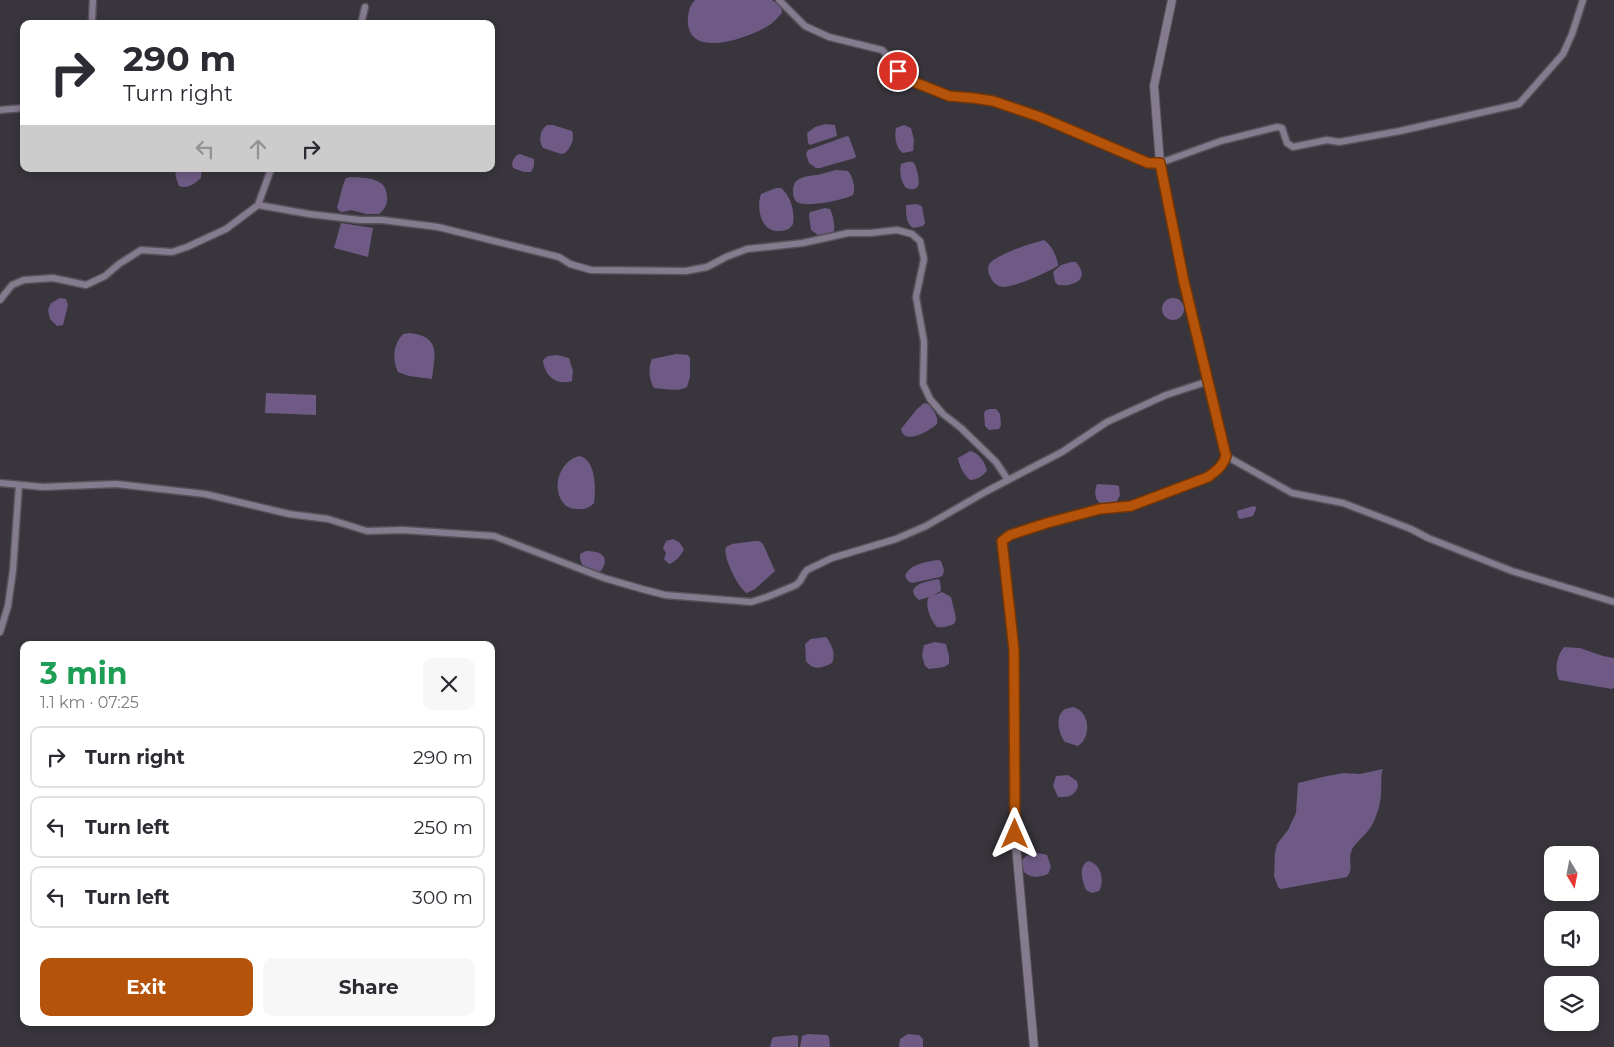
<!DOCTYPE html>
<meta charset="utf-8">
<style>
body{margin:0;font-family:Montserrat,sans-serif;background:#f7f7f7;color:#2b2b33;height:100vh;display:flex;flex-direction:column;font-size:19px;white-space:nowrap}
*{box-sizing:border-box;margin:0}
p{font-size:16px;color:#7c7c81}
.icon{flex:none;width:28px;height:28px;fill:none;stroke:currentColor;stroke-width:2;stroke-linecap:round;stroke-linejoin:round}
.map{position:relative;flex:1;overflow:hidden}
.drawer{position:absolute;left:20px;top:641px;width:475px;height:385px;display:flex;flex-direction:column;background:#fff;border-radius:10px;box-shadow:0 2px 8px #0003}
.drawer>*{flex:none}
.guide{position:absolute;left:20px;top:20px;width:475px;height:152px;border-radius:10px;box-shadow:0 2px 8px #0003;background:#fff;color:#2b2b33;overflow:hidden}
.needle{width:32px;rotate:170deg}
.fabs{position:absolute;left:1544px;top:846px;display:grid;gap:10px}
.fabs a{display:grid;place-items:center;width:55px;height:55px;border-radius:10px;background:#fff;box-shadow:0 2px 8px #0003;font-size:25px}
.pin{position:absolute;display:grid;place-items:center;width:42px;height:42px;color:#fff;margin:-21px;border:2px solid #fff;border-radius:50%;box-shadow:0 1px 5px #0007}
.me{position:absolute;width:55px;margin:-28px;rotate:0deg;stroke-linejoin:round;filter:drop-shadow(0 0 4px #0008)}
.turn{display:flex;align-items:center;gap:18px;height:105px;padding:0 20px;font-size:22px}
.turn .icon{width:65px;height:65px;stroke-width:2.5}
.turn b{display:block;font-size:35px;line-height:42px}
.lanes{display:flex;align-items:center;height:48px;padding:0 20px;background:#0003;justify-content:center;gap:25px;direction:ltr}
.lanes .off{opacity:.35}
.round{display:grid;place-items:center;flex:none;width:52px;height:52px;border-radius:10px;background:#f7f7f7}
.overview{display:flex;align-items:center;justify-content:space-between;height:85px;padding:0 20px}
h1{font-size:30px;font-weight:700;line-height:38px;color:#1e9e55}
.cta{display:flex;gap:10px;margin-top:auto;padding:10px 20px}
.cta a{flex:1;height:58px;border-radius:10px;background:#b45309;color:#fff;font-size:20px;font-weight:700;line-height:58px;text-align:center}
.cta a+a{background:#f7f7f7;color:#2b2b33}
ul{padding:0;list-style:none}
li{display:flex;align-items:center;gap:15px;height:62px;margin:0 10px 8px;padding:0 10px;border:2px solid #e1e1e2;border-radius:10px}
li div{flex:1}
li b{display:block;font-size:19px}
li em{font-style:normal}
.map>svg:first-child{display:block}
.water{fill:#6e5a84}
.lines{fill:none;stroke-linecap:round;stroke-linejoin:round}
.minor-casing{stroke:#555259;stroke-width:9}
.tertiary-casing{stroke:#555259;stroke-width:10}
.minor{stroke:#847b8e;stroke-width:6}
.tertiary{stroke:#847b8e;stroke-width:8}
.route-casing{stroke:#753606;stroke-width:12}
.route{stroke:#b45309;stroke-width:9}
</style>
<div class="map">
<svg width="1614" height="1047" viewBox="0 0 1614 1047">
<rect width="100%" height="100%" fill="#38353c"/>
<g class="water">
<path d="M695,0h77c6,4 10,6 10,13 -4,4 -7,8 -11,11 -20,14 -87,38 -83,-7 1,-7 2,-12 7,-17z"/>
<path d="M825,124l10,1 2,11 -27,9 -2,-2 -1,-10 8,-6z"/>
<path d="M547,125h6l19,6c3,8 -1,16 -7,22l-4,1 -18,-6c-5,-8 -3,-18 4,-23z"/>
<path d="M904,125l7,3 3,12 -1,11 -10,2c-7,-4 -9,-17 -7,-25z"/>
<path d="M847,136l2,1 7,19 -1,2 -35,10h-4l-7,-5 -3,-9 2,-4z"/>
<path d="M520,154l14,5v7l-3,6h-7l-11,-4c-2,-5 0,-9 4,-13z"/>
<path d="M907,162c3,0 5,-1 7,1 1,1 3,7 3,8 3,11 4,22 -11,17 -5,-6 -7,-16 -5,-24z"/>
<path d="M175,169h27l-1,9c-7,6 -13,11 -22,8l-3,-8z"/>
<path d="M836,170l12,1c5,6 8,17 5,24 -9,5 -47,13 -56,7 -3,-2 -4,-7 -4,-10 0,-6 1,-10 6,-13 8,-4 15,-3 22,-5 5,-1 10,-3 15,-4z"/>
<path d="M351,177c15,1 36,0 36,20 1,7 -3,13 -8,17h-13l-15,-4 -8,2 -4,-1 -2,-4c4,-10 4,-20 9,-29z"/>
<path d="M776,188h5c10,8 14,24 12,36 -3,5 -7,7 -14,7 -18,1 -23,-23 -18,-37z"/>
<path d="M916,204l6,2 3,17 -2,3 -10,2c-7,-5 -7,-13 -7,-22v-1z"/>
<path d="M825,208l5,1c3,6 5,16 4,22l-6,3 -10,1 -7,-5 -2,-15 1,-3z"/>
<path d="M341,223l32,5 -5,29 -34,-9z"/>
<path d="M1044,240c7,4 14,18 14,26 -10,6 -45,22 -55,21 -6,-1 -10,-4 -12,-9 -3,-4 -4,-10 -1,-15 8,-9 42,-20 54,-23z"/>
<path d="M1071,262h5c15,17 -2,25 -18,23l-3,-3 -2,-10 8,-7z"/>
<circle cx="1173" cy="309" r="11"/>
<path d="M60,298l6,1 2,6 -5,20 -6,1 -7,-7 -2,-9 3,-7z"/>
<path d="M410,333c31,4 25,21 22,46l-23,-3 -11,-4c-6,-12 -5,-28 5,-38z"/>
<path d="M676,354l12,1 2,3v19l-3,10c-9,5 -23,2 -33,1 -5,-8 -6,-21 -2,-29z"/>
<path d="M557,355l12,3 4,13 -1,10c-15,5 -28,-5 -29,-21l5,-4z"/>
<path d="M266,393l50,2v20l-51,-2z"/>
<path d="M924,403l4,1c5,5 11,13 9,20 -8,7 -33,22 -36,5l16,-20z"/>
<path d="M990,409h6l4,5 1,11 -2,4 -10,1 -4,-4 -1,-13 2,-3z"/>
<path d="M970,451c9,2 14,10 17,19 -3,6 -11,10 -17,10 -6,-5 -11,-14 -12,-22z"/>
<path d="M579,456c17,3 17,33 15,47 -4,4 -8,6 -14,6 -5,0 -11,0 -15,-4 -15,-15 -6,-44 14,-49z"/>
<path d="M1097,484l18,1 4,1 1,9 -4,8c-15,6 -25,-3 -19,-19z"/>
<path d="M1253,506l3,1v2l-3,7 -13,3 -2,-2 -1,-6z"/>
<path d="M673,539l6,3 5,7c-2,6 -10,14 -15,15l-5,-5 2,-6 -3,-5 3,-7z"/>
<path d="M755,541h4l4,3 12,27 -20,18 -8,4c-8,-3 -25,-37 -21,-46l6,-3z"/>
<path d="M586,551c14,0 25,5 15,20 -11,3 -22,-4 -21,-17z"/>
<path d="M938,560l3,1 3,9 -1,5 -3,2 -28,6 -4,-2 -3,-5c3,-11 23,-15 33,-16z"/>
<path d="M938,579l2,2 1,10 -9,5 10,-4 9,5 5,21 -1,5c-4,3 -12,5 -18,4 -6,-6 -13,-23 -8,-30l-10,3c-17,-14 8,-19 19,-21z"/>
<path d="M826,637c6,7 10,18 6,26 -9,5 -19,8 -26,-2l-1,-17 6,-5z"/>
<path d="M935,642l11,2 3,12v8l-5,3 -15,2 -4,-3 -3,-10 2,-11z"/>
<path d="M1564,647l16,1 23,8 11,2v29l-2,2 -53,-9c-5,-11 -2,-25 5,-33z"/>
<path d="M1073,707c17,4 19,30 5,39l-13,-4c-6,-8 -11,-26 0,-33 1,0 7,-2 8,-2z"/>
<path d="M1383,769c-3,7 -1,15 -2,23 0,10 -3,20 -7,29 -5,13 -20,21 -23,31 -3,9 3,17 -4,25l-66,12 -3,-2 -4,-11 1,-23 2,-9 11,-14 8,-17 2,-30 29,-7 17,-3 16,1z"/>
<path d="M1068,775l9,6 1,6c-5,10 -9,10 -20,10l-5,-11 3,-10z"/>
<path d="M1035,853l9,1 3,1 4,12 -3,7c-9,4 -17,4 -24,-2l-3,-11 5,-5z"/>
<path d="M1088,861c13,2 17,20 11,30l-7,2 -6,-3c-4,-10 -8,-23 2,-29z"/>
<path d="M808,1034l19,1 2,2 1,10h-30l2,-11z"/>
<path d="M908,1034l11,1 4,4v8h-24l1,-8z"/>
<path d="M795,1035l3,1v11h-28l2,-8 2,-2z"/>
</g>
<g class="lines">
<defs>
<g id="minor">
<path d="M779,0l26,26 24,11 53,13 3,3 7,14 22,15 35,14 24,2 20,3 47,16 108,46h12l61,-22 56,-14 5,1 5,15 6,4 34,-7 12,2 61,-11 119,-27 44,-50 9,-20 11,-34"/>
<path d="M92,20l1,-20"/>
<path d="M361,24l4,-17"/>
<path d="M0,110l24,-2"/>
<path d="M258,205l51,9 51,6h22l56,7 121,30 11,7 21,6 95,1 21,-4 19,-10 21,-8 56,-6 45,-10h22l27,-3 15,4 8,7 4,18 -8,38 8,45 -1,42 7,15 13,15 18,14 35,34 12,18"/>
<path d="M0,300l12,-15 12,-5 29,-2 33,7 19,-9 14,-12 22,-14 31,2 15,-5 39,-18 32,-24 13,-36"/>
<path d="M1226,456l66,37 51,10 68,26 17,9 84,33 102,31"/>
<path d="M0,483l43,4 73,-3 89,10 84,20 39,5 39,12 36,-1 91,6 110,42 38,11 23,6 86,7 16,-5 29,-12 4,-4 4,-7 3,-4 25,-12 64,-19 30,-13 61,-35 75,-39 45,-30 59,-27 43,-14"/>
<path d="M0,632l8,-26 5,-36 6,-85"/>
</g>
<path id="tertiary" d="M1034,1047l-19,-213 -1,-183 -12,-110 7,-6 38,-12 53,-14 31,-3 77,-29c9,-7 15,-11 18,-21l-42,-174 -24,-119 -6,-77 18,-86"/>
</defs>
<use href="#minor" class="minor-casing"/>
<use href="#tertiary" class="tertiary-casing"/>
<use href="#minor" class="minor"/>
<use href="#tertiary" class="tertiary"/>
</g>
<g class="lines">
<defs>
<path id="route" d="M898,71l16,11 35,14 24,2 20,3 47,16 108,46h12l24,119 42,174c-3,10 -9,14 -18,21l-77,29 -31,3 -53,14 -37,12 -8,6 12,109 1,184"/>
</defs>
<use href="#route" class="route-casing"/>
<use href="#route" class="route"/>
</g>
</svg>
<div class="fabs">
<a><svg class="needle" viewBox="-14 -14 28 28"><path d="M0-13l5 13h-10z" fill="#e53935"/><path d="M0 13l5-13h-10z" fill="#7c7c81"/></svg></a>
<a><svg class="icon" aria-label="sound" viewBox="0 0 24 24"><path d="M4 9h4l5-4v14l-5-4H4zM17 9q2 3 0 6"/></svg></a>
<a><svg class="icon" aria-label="layers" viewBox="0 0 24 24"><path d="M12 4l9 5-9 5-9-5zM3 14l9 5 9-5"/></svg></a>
</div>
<div class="pin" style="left:898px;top:71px;background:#d93025"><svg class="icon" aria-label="arrive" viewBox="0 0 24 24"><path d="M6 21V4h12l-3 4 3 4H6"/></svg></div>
<svg class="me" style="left:1015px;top:834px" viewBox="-20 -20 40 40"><path d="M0-17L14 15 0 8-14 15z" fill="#b45309" stroke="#fff" stroke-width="4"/></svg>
<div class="guide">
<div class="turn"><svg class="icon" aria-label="right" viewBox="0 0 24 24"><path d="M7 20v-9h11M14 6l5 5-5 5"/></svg><div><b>290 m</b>Turn right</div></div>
<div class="lanes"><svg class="icon off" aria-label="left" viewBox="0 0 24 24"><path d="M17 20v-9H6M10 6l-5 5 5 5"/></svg><svg class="icon off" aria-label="ahead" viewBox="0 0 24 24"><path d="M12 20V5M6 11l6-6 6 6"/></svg><svg class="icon" aria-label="right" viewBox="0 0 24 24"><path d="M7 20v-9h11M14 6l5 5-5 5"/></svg></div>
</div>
<section class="drawer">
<div class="overview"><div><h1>3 min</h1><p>1.1 km · 07:25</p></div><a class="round"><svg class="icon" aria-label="close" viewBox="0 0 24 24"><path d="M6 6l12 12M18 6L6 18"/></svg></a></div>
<ul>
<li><svg class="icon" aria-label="right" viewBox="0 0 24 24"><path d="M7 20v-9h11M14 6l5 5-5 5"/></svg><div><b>Turn right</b></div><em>290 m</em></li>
<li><svg class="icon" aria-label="left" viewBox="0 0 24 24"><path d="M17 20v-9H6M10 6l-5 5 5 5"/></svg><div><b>Turn left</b></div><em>250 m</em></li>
<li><svg class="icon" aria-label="left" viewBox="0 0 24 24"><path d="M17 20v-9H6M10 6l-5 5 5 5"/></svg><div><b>Turn left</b></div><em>300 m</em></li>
</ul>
<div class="cta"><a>Exit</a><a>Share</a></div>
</section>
</div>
